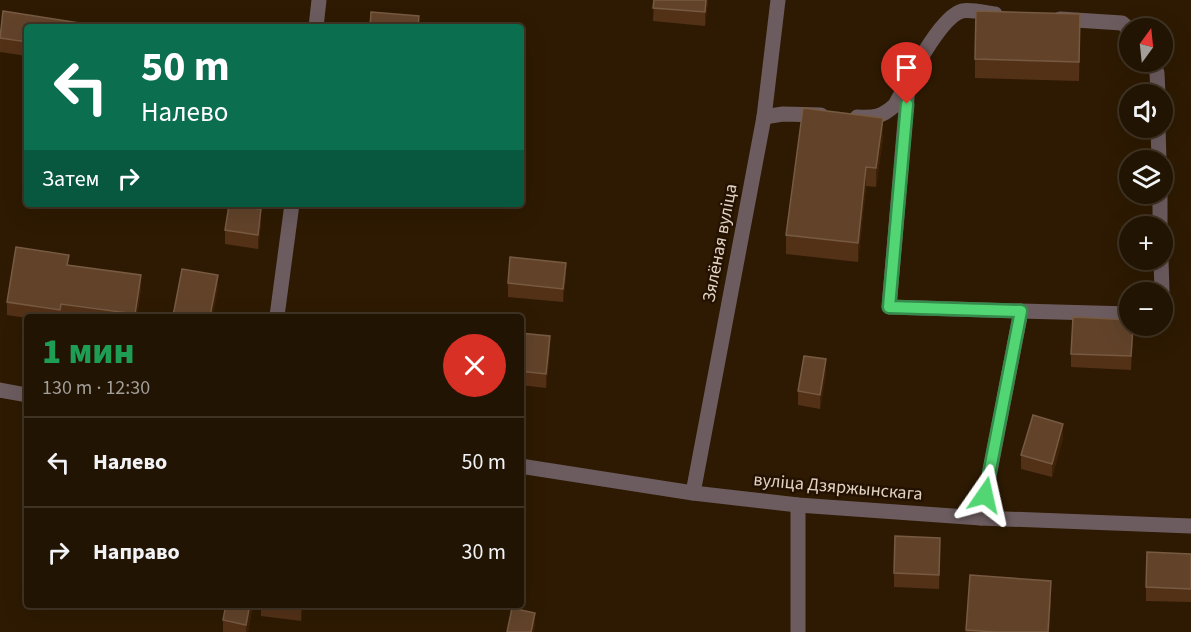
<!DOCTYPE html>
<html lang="ru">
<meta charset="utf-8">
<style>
body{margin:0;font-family:"Source Sans 3",sans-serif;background:#2a1d0c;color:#f1f3f6;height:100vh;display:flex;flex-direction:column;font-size:22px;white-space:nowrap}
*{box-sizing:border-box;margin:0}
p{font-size:20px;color:#a29e99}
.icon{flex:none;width:33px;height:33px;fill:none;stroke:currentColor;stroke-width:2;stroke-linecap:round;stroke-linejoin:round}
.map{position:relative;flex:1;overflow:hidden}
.sheet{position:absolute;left:24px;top:314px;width:500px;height:294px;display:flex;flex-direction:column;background:#221402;border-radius:6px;box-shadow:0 6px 24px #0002,0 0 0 2px #3f3324}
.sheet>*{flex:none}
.banner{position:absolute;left:24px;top:24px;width:500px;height:183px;border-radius:6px;box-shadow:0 6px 24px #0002,0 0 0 2px #3f3324;background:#0b6e4f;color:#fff;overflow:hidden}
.needle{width:39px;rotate:15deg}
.tools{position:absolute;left:1119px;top:18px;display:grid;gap:12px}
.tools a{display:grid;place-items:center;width:54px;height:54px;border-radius:50%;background:#221402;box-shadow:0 6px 24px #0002,0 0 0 2px #3f3324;font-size:30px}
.pin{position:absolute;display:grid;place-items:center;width:51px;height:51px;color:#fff;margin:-62px -26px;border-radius:50% 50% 50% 0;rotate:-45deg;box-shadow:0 0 6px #0007}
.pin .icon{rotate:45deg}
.me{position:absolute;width:66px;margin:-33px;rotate:11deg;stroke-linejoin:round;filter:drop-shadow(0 0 4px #0008)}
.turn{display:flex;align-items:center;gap:21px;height:126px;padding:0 18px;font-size:27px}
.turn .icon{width:78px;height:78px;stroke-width:2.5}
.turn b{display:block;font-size:42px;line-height:51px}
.then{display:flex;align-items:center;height:57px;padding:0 18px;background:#0003;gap:12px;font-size:22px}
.round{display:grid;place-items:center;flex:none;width:63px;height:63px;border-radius:32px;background:#2a1d0c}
.overview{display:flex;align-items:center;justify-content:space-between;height:102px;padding:0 18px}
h1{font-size:36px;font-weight:800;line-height:45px;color:#1e9e55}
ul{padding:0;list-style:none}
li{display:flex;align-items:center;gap:18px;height:90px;padding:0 18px;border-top:2px solid #3f3324}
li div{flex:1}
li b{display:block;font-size:22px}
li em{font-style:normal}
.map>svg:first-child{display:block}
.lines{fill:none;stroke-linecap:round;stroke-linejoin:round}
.minor{stroke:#6c5c5f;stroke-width:15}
.wall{fill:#533117}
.shaded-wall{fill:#3e2107}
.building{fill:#62432a;stroke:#765a42;stroke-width:1.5}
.route-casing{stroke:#358b4b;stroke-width:15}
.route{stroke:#52d673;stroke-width:10}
.labels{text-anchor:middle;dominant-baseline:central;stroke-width:5;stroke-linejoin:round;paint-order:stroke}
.street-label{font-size:18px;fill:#e1d4c5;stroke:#241100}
</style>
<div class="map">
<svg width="1191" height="632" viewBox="0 0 1191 632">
<rect width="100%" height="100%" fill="#2e1a02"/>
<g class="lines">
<g class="minor">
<path d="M1060,19l62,4 8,7"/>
<path d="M316,27l3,-27"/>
<path d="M1153,62l4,11 1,21"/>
<path d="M908,86l-19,221 132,4"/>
<path d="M764,117l19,-3 38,1"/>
<path d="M857,117c17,1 25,0 38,-12 12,-21 44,-88 67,-94 9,-2 24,2 33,3"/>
<path d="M1158,128l1,32"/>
<path d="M1160,194v32"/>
<path d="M1161,260l1,32"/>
<path d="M277,316l15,-112"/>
<path d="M0,390l27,5"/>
<path d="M520,466l173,27 105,12 183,13 210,8"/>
<path d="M693,493l71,-376 14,-117"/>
<path d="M981,518l40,-207 109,3"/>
<path d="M798,632v-127"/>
</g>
</g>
<g class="wall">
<path d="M654,0h54l-3,26 -52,-5z"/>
<path d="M27,27v29l-27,-4v-19z"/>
<path d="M1080,34l-1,47 -104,-3v-19z"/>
<path d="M883,137l-7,50 -10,-1 -8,76 -72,-8v-19z"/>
<path d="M261,223l-3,26 -33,-5v-14z"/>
<path d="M69,265l72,24 -4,27h-110v2l-20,-3v-13z"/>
<path d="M566,276l-3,26 -55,-5v-14z"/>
<path d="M520,333l30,17 -4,38 -26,-3z"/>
<path d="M1133,334l-2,36 -60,-3v-13z"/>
<path d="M826,373l-6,36 -22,-4v-14z"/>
<path d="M1063,438l-11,39 -31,-8v-14z"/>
<path d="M940,551l-1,38 -45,-2v-14z"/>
<path d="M1191,554v48l-45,-1v-14z"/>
<path d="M970,575l81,25 -2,32h-83z"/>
<path d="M253,604l-5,28h-25v-12z"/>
<path d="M261,604h42l-2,17 -40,-5z"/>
</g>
<g class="shaded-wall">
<path d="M706,0h2l-3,26v-14z"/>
<path d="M883,118v19l-7,50v-19z"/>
<path d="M866,167v19l-8,76v-19z"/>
<path d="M261,209v14l-3,26v-14z"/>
<path d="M566,263v13l-3,26v-13z"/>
<path d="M141,275v14l-4,27h-2z"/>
<path d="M218,275v14l-5,27h-3z"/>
<path d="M550,336v14l-4,38v-14z"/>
<path d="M826,359v14l-6,36v-14z"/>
<path d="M1063,424v14l-11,39v-13z"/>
<path d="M1051,581l-2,51h-1z"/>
<path d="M250,604h3l-5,28h-2v-7z"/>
<path d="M302,604h1l-2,17v-13z"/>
<path d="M535,613v13l-1,6h-3z"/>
</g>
<g class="building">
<path d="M654,0h52l-1,12 -52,-4z"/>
<path d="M3,11l102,16h-78v15l-27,-4z"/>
<path d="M976,11l104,3 -1,48 -104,-3z"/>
<path d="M371,12l48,4 -1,11h-48z"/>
<path d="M803,108l80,10 -7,50 -10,-1 -8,76 -72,-8z"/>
<path d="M229,205l32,4 -3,26 -33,-5z"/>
<path d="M16,247l53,8 -2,10 74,10 -6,39 -74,-10 -1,6 -53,-8z"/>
<path d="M510,257l56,6 -3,26 -55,-6z"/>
<path d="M182,269l36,6 -8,41h-37z"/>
<path d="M1073,317l57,3v6h3l-2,30 -60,-2z"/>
<path d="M520,333l30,3 -4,38 -26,-3z"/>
<path d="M804,356l22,3 -6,36 -22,-4z"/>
<path d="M1033,415l30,9 -11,40 -31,-9z"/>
<path d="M895,536l45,2 -1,37 -45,-2z"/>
<path d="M1147,552l44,2v35l-45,-2z"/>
<path d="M970,575l81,6 -3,51h-53l-29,-2z"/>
<path d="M226,604h24l-4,21 -23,-5z"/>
<path d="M277,604h25l-1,4z"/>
<path d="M512,608l23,5 -4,19h-24z"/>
</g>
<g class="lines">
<defs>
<path id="route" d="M907,104l-18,203 132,4 -36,184"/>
</defs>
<use href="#route" class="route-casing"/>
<use href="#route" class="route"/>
</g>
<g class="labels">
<g class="street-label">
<text transform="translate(720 243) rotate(-79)">Зялёная вуліца</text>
<text transform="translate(838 487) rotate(5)">вуліца Дзяржынскага</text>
</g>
</g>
</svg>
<div class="tools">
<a><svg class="needle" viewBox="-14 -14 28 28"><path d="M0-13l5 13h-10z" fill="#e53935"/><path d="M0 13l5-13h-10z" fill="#a29e99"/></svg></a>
<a><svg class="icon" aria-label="sound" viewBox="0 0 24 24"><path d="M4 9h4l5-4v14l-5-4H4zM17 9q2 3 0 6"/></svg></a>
<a><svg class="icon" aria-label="layers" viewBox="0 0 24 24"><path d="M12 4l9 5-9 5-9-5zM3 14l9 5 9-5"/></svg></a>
<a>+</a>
<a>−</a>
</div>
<div class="pin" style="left:907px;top:104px;background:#d93025"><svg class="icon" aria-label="arrive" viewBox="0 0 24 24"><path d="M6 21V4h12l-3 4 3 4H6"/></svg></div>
<svg class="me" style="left:985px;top:495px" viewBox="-20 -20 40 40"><path d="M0-17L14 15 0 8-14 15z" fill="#52d673" stroke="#fff" stroke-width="4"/></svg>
<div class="banner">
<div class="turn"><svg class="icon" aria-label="left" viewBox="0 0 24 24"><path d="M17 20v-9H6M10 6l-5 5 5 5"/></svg><div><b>50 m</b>Налево</div></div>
<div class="then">Затем<svg class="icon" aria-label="right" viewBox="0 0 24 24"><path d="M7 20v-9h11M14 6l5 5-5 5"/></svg></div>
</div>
<section class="sheet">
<div class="overview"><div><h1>1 мин</h1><p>130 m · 12:30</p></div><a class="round" style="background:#d93025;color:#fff"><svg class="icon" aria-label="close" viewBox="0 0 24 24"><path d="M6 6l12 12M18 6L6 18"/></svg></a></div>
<ul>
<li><svg class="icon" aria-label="left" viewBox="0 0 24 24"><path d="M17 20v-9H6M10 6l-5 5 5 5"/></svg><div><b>Налево</b></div><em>50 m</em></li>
<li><svg class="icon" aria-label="right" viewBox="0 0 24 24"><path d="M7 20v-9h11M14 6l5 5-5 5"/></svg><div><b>Направо</b></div><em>30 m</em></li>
</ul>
</section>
</div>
